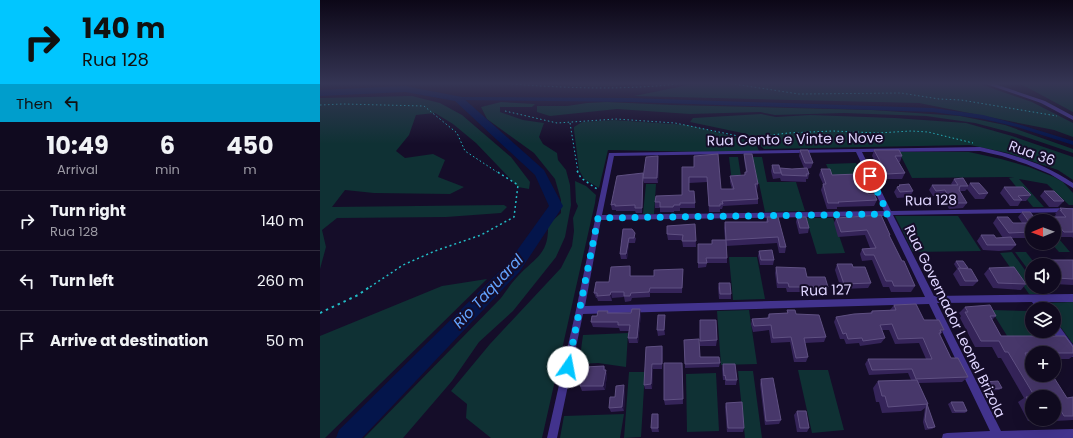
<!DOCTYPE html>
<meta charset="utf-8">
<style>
body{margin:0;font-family:Poppins,sans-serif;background:#1e182c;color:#f1f3f6;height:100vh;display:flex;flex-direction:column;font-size:15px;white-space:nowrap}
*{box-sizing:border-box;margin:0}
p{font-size:13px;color:#9c9aa4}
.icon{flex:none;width:22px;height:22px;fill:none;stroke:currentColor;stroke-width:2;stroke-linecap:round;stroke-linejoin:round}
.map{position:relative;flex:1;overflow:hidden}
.panel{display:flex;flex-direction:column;background:#100a1f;width:320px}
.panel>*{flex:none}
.guide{background:#01c6ff;color:#111;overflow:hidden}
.needle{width:26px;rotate:269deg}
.controls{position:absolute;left:705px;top:214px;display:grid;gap:8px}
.controls a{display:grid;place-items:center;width:36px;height:36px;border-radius:50%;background:#100a1f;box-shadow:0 4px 16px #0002,0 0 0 1px #302b3d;font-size:20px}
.pin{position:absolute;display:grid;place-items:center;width:34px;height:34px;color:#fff;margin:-17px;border:2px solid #fff;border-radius:50%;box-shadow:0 1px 4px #0007}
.me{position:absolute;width:44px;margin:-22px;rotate:12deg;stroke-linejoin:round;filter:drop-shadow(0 0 3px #0008)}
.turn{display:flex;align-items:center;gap:14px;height:84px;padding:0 16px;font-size:18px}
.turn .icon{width:52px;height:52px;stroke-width:2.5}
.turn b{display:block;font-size:28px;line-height:34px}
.then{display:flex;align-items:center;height:38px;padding:0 16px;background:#0003;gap:8px;font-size:15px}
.eta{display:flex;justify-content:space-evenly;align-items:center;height:68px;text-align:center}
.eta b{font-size:24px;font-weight:700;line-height:28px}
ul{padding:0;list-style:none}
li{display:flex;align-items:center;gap:12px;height:60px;padding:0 16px;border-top:1px solid #302b3d}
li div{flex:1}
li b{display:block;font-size:15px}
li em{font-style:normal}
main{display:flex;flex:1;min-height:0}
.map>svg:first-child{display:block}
.green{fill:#0f3134}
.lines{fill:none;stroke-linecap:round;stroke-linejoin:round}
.canal{fill:#04154b;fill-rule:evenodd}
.river{fill:#04154b;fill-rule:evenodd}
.path-far2{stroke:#22bcc6;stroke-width:1;stroke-dasharray:1.5 2.5;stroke-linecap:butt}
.path-far1{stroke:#22bcc6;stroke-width:1.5;stroke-dasharray:2 3;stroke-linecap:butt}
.path{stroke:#22bcc6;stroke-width:2;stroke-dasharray:2.5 4;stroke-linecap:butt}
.street{fill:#42338d;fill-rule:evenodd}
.wall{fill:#352459}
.shaded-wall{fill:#20133e}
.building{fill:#47376a;stroke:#5f5082}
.route{stroke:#01c6ff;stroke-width:7;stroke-dasharray:0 12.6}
.labels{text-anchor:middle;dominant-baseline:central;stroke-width:4;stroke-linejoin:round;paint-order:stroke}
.street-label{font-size:14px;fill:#dfd5ff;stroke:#150d29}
.water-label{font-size:15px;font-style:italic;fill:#63a3ff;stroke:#150d29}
</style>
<main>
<section class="panel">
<div class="guide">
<div class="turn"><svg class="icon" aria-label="right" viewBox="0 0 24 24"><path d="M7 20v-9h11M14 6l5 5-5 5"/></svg><div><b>140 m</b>Rua 128</div></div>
<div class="then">Then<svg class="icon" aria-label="left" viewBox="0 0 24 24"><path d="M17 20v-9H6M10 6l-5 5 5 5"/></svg></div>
</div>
<div class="eta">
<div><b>10:49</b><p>Arrival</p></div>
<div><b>6</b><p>min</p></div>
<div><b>450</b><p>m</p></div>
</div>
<ul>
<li><svg class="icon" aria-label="right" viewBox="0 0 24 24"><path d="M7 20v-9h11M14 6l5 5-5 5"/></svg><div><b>Turn right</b><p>Rua 128</p></div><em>140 m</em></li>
<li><svg class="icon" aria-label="left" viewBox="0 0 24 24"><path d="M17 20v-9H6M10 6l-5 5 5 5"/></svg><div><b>Turn left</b></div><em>260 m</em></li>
<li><svg class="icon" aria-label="arrive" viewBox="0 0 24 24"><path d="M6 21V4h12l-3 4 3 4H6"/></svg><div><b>Arrive at destination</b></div><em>50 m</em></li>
</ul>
</section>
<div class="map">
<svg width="753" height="438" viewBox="0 0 753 438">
<rect width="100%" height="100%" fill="#150d29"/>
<g class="green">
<path d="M218,83h99c-33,6 -66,3 -99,0z"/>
<path d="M378,83h279l55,19 41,21v14l-19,-7 -135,-27 -285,-7z"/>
<path d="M699,83h54v29z"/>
<path d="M92,96l28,7 22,12 49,42 19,25 -1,7 -11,-2 -42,-44 -23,-19 -18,-11 -19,2 -7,20 -13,16 9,7 28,-4 12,6 -7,17 26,10 -14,7 -76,-1 -29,-3 -13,17 172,-2 3,2 -6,6 -55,4 -109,1 -15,12 4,17 -6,22v-171z"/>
<path d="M181,102l34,2 -3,3h-32v5l23,8 21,3 -5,14 4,7 14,9 1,7 8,10 4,15 1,20 -6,32 -9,20 -43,54 -34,31 -27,39 -49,57h-39l137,-140c6,-8 11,-16 18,-23 17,-18 30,-21 29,-50l13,-12v-13l-6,-21 -21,-26 -47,-34 -6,-12z"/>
<path d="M287,102l65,3 200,5 88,6 45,9 68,24v4l-56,-19 -42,-11 -49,-7 -82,-3 -69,2 -15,-3 -70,2 -73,-5 -67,7 -13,-4v-6h30l20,-3z"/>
<path d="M441,114l15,3 34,-2 85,3 71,5 46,13 61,21v23l-15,-10 -50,-17 -38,-8 -206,4 -17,-15 -57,-12 3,-4z"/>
<path d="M294,120l74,5 63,16 5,3 3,7 -55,1 -96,-2 -9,38 -15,-9 -5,-9 -5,-40v-3l8,-5z"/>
<path d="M579,152h70l32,7 28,8 25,10 9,5 10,11v12h-4l-22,-21 -28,-5 25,28h-11l-24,-29h5l-6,-1 -96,1z"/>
<path d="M409,157h9l4,26h-10z"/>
<path d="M432,157h10l5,25h29l9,29 -40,1 -6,-29h-2z"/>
<path d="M536,163l8,16h-31l-7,-15z"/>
<path d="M255,181l11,5 10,9 -1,8 -53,235h-51l-25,-20 1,-14 -16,-13 39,-47 71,-76 11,-22 2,-15 -1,-13 5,-12 -2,-4z"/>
<path d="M326,184h10l-2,30h-11z"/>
<path d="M575,216h63l23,35 -68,1z"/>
<path d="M486,218h27l12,35 -28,1z"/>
<path d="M734,233l16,19h-11l-8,-9h3z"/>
<path d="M692,252l20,28v7h5l5,7h-13l-29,-41z"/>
<path d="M695,252h11l10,13h-4v10z"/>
<path d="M409,257h28l8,42 -32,1z"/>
<path d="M167,279l-162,159h-5v-102l122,-50z"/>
<path d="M753,302v42l-19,-26v-9h-7l-4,-6z"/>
<path d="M429,310l8,54 -36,1 -4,-54z"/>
<path d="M671,310l37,1 4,4v16h16l7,6 -46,2z"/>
<path d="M308,333l-2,34 -28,-4 -19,1 4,-29z"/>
<path d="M478,370h30l16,60 -32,3z"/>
<path d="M418,371h15l9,67h-17z"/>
<path d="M309,372h16l-4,65 -17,1z"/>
<path d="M396,373l3,58 -32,1 -1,-58z"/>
<path d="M304,414l-4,24h-60l4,-22z"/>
</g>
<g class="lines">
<path class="canal" d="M138,97l173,1 302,10 50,7 38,10 52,16v4l-56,-18 -34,-8 -50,-7 -302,-10 -175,-2v-2z"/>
<path class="river" d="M85,86l57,11 82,73 19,36 -43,65 -158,167h-26l3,-8 169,-167 41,-57 -14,-31 -80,-74 -50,-9 -85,4v-6z"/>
<g class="path-far2">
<path d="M180,83c62,5 123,8 185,0"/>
<path d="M407,83l72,11 102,-1 38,6 22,1 96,16"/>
<path d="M0,105l23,-1 81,2 33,27 8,18 32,21"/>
<path d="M185,111l52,12 59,-4 59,4 73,15 40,-5 45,-2 45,2 33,-2 17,1 45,11"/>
<path d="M250,123l8,49"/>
<path d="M435,139l3,7"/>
</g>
<g class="path-far1">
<path d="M257,171l4,7 16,11"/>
<path d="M50,287l33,-22 32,-14 46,-16 33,-18 4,-32 -22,-14"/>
</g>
<path class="path" d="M0,313l38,-18 13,-9"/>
<g class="street">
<path d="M666,83h6l53,18 28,15v4l-32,-17 -55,-19z"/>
<path d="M660,147c33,7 65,17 93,36v5l-23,-14 -24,-10 -24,-8 -22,-5 -118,1 29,59 182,-3v4l-180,3 41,81 139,-2v8h-32l5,7h-9l-5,-7 -95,1 64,128 72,-2v9h-131l1,-4 4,-1 43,-2 -61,-127 -346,10 -26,124h-10l29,-128 33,-157zM536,152l28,59 -282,4 12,-59zM566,216l39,81 -340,9 16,-86z"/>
<path d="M734,322l3,1 16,22v12l-3,-1 -18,-25h2z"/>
</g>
</g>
<g class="wall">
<path d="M480,150l13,13 -2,5 -4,1 2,5 -1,5h-2v3l-25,-1 -1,-3 -7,1 -2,-8 1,-6 8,3 12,1 12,-1 -5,-12z"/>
<path d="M554,150l28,6 -2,6h-1l6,11 -3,6h-17l-13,-23z"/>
<path d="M424,154l14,30 -1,6 1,9v5l-35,2 -1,3h-2v3h-11l-2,-30 -18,1v8l6,12v5h-15v3h-6v1h-14v-4h-5v-6l27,-7v-28h12v-11l27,33h11l-2,-7v-6h14l1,-4h1l-2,-13z"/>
<path d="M339,161l-1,22h-14l-1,-3 -1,33h-6l-1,-2h-19v-1h-4l-1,-5 32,-28z"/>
<path d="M501,169l11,6 36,19 9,6 -3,6 -37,1v2h-10l-6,-19 2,-6 -4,-9z"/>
<path d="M634,179l14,7 2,-3 18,10 -4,6h-9l-8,-10 -2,2h-5l7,12 -4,5 -14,1 -7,-13h-9l-4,-6 3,-5h20l-1,-1z"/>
<path d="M579,185l14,6 -3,6 -13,1 -3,-6 3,-5 2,-1z"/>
<path d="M684,187l27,8 -5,6h-5l-3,5h-8l-10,-13z"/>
<path d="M724,191l20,10 -6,6h-9l-9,-11z"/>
<path d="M740,208l13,1v29l-1,-1h-13l-5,-5v-11h-6l3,-4h5l-1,-1 1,-2h-1z"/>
<path d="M702,212l10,9v7h-1h1v7l-2,3h-19l5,7 -5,5 -12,1 -16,-1 -6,-9 4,-6 15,3h7l-10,-15 4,-6 16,6h9l-4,-6z"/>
<path d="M447,217l19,30 -1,6h-6l-2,-10 -51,3 1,12v5h-20l-1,4 -8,1v-24h14l13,-4 -1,-12 1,-6h41z"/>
<path d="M477,217l12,11 -1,5 -9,1 -3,-12z"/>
<path d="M516,218l54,17 -1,2 26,49 -4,6h-20l-2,-5h-6l-11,-27 -10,1 -2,-7 2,-5 8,-1 -5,-13 -27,2 -4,-14z"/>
<path d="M375,224l1,23h-13l-1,-7h-14l-1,-6z"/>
<path d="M303,229l13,9 -1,5h-6l-2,16h-6l-1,-5z"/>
<path d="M439,251l15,9 -1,5h-13l-2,-9z"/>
<path d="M723,260h30v25l-19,-1v-19h-15z"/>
<path d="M636,261l12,8 10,12 -5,5h-13l-7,-12 4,-5 -3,-5z"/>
<path d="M517,264l16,3 18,16 -3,5 -27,1 -6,-19z"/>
<path d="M310,266l1,6v4h23l29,-7 -1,24h-32v4l-18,1 -1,3 -6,1 -1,-5 -12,1v3h-14l-1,-3h-1l-2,-5z"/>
<path d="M456,267l31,10 21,10 -2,5h-39l-1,-4h-9l-2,-15z"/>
<path d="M669,268l37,16 -5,6 -28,-2 -9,-14z"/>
<path d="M399,283l12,11v5h-12l-1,-11z"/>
<path d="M574,305l50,25 -4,5 11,23 17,19 -6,5 -44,1 10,21 -1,1 8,22 -3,2 -7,1 -2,-8 2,-14 -4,3 -39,2 -3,-11h-3l-3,-14 5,-7 33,-1 -3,-7 -39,2 -4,-11 3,-5h58l-7,-16 -24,1 -6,-14h-7l3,8 -4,5 -21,3 -1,-3 -13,1 -2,-5h-4l-6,-17 2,-5 34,-4 2,-2 18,-1z"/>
<path d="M645,307l31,9 -4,4 9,16 72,11v9l-4,3h-15v-6h-22v6h-4l11,18 28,21 6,-1v23l-18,1 -1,-2v-22h-22v22h10l-3,2h-11l-10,-19 6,-4 -23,-40h-3l-6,-11h-17l-15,-29 1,-2 -2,-3z"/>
<path d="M467,310l9,4 30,23 -2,5 -19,1 3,14 -2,5h-12l-4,-20 -19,1 -2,-13 -16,2 -2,-8 1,-5 15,-1 2,-4 18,-1z"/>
<path d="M288,311v2l33,1 -3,29h-9l-1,-5 1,-7h-9l-1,-3 -26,-1 -2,-5 6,-6z"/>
<path d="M345,320v15l-7,1 -1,-6z"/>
<path d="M380,320l17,20 -1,6h-16z"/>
<path d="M364,340l16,17 20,6 -1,4 -34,1z"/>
<path d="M342,346l1,5 -1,18h-9l-1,20h-7l-1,-4 2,-38z"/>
<path d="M362,363l1,41 -18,1 -1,-5z"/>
<path d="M403,364l14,16 -1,5h-11v-5h-2l-1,-11z"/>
<path d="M284,366l3,9 -2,15 -23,1 -2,-5z"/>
<path d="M441,379l20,41 -2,4 -14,1 -5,-41z"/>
<path d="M664,382l18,6 -3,2 -14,1 -4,-7z"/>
<path d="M305,390l-1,21 -13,1 -2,-4 6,-11z"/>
<path d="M631,402l16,9 -2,2h-13l-4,-9z"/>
<path d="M406,403l18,25 -1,4h-16l-2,-25z"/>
<path d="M477,411l12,17 -2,4h-10l-3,-17z"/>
<path d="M339,418v14h-7l-1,-4z"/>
</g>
<g class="shaded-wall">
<path d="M338,156l1,5 -1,22 -1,-5z"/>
<path d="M309,238v5l-2,16 -1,-5z"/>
<path d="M310,266l1,6v10l-1,-6z"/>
<path d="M291,292l1,6v3l-2,-6z"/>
<path d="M320,309l1,5 -3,29 -1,-5z"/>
<path d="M345,315v20l-1,-5z"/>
<path d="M342,346l1,5 -1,18z"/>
<path d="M332,364l1,5 -1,20 -1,-5z"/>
<path d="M284,366l3,9 -2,15 -2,-4z"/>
<path d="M304,385l1,5 -1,21 -2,-4z"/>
<path d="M338,414l1,4v14l-1,-4z"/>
</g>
<g class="building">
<path d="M480,150h8l5,13h-8z"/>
<path d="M554,150h25l3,6h-7l10,17 -18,1z"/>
<path d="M398,154l3,35h13l-4,-13 15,-1v-3h2l-3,-18h8l6,30h-3l3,15 -36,2 1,3h-3v2h-11l-2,-29h-18v14h5l1,12h-15v2h-6l-1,2h-13v-5h-5l1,-6 26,-1v-28h12v-11z"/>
<path d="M338,156l-1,22h-14l3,-21z"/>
<path d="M452,165h7l2,8h-7z"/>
<path d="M460,168l12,1 15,-1 2,6h-3l1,2 -25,-1z"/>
<path d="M501,169h9l2,6 26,-1 10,20h6l3,6 -39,2 1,1h-11l-5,-19h3z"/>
<path d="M323,173l-1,35h-7v-3l-20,1v-2l-4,1 6,-29z"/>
<path d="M643,178l5,8h-8l-1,4 8,13h-15l-7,-13 -9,1 -4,-6h26l-4,-6z"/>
<path d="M650,183h9l9,10 -9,1z"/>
<path d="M589,184l4,7 -13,1 -3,-5 3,-1 -1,-1z"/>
<path d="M684,187h19l8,8 -13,1 4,4h-8z"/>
<path d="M724,191h10l10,10h-10z"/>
<path d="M740,208l13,1v23h-9l-13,-15h15l-6,-7h2z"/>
<path d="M702,212h8l7,9 -8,1z"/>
<path d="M561,215l9,20h-1l13,26h2l11,25h-21l-2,-5h-6l-12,-26h-9l-3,-6 14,-1 -9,-18 -26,2 -5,-14z"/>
<path d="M447,217h11l8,30h-6l-2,-10 -52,3 -1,-18h43z"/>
<path d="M477,217h9l3,11h-9z"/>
<path d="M677,217h11l5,6h14l5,5v4l-23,1z"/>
<path d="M375,224l1,17h-14l1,-6 -16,-1v-8z"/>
<path d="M303,229h9l3,4 -1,5h-5l-3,16h-6z"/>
<path d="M661,235h13l2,3 15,-1 5,8h-29z"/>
<path d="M392,240h14l1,18h-21l1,5h-9v-19h14z"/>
<path d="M452,250l2,10h-13l-2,-9z"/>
<path d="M723,260h30v19l-16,-1 -3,-4v-9h-7z"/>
<path d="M636,261h7l5,7 -7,1z"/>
<path d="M517,264h15l1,3h12l6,16 -27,1z"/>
<path d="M310,266v10h24v-6l29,-1 -1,19h-32l-1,4 -18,1 -1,3h-6v-4h-13l-1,3 -13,1v-3h-3l2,-11h13l2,-15z"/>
<path d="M456,267l29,1 2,9h18l3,10h-39l-1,-4h-10z"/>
<path d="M694,267l12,17 -28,-1 -9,-15z"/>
<path d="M638,268l13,1 7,12h-13z"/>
<path d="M399,283h11l1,11h-11z"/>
<path d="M596,304l8,16h15l5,10h-4l1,3h-2l12,25h7l10,19 -52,2 -4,-10 -40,1 -4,-11h64l-9,-21 -25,1 -6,-15 -12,1 5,13 -22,3 -1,-3 -14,1 -2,-6 -3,1 -7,-17 18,-3 18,-1v-2l24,-1 -2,-5z"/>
<path d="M670,305l6,11h-6l11,20h64l8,11v6h-48l7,13v9h6l1,2 14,-1 14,22 6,-1v19h-9l-3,-5h-7v-14h-19l-27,-45h-3l-6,-11h-18l-16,-29h3l-3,-5z"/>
<path d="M312,309h8l-3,29h-9l2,-13h-12v-3h-27l1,-6h5l1,-5h10l-1,2h24z"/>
<path d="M467,310h8l1,4 23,1 7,22 -22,1 4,19 -12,1 -5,-21 -18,1 -2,-13 -17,1 -2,-7 17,-1v-4l19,-1z"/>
<path d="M338,315h7l-1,15h-7z"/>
<path d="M380,320h16l1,20 -17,1z"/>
<path d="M379,339l1,18h19l1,6 -35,1 -1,-24z"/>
<path d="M342,346v18h-10l-1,20 -7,1 2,-38z"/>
<path d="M344,363h18l1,36 -19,1z"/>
<path d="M403,364h12l2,16h-11l-1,-5 -1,1z"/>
<path d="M284,366v4h2l-3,16h-23l4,-19z"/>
<path d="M453,378l8,42 -15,1 -5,-42z"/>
<path d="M597,380l11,24 -40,3 -3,-11h-3l-4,-15z"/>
<path d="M678,381l4,7 -14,1 -4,-7z"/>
<path d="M304,385l-2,22 -13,1 1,-11h5l1,-11z"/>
<path d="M706,397h6v11z"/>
<path d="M422,402l2,26h-16l-2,-25z"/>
<path d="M631,402h12l4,9h-12z"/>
<path d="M607,404l8,23 -7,1 -3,-8z"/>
<path d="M477,411h9l3,17h-9z"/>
<path d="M332,414h6v14h-7z"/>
</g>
<linearGradient id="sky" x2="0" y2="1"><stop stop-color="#0c0717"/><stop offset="0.58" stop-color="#353554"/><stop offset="1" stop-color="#353554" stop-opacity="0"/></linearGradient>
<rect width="753" height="144" fill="url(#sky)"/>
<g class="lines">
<path class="route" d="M248,367l30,-149 290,-4 -18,-38"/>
</g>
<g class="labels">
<g class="street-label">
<text transform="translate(475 139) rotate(-1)">Rua Cento e Vinte e Nove</text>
<text transform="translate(712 153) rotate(20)">Rua 36</text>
<text transform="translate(611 200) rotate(-1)">Rua 128</text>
<text transform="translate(506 290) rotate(-2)">Rua 127</text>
<text transform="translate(635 321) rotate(64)">Rua Governador Leonel Brizola</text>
</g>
<g class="water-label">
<text transform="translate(168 291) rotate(-47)">Rio Taquaral</text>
</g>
</g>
</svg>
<div class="controls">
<a><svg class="needle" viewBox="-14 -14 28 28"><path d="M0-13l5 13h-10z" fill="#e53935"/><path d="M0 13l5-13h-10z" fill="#9c9aa4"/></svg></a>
<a><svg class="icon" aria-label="sound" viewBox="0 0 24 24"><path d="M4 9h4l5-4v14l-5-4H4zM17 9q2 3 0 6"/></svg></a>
<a><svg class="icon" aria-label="layers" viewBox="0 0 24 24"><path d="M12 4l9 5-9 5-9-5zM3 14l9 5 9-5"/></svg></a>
<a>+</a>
<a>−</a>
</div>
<div class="pin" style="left:550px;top:176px;background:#d93025"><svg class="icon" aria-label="arrive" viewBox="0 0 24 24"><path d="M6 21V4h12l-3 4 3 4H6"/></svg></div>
<svg class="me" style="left:248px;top:367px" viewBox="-20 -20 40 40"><circle r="19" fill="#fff"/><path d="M0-13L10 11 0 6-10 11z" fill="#01c6ff"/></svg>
</div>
</main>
